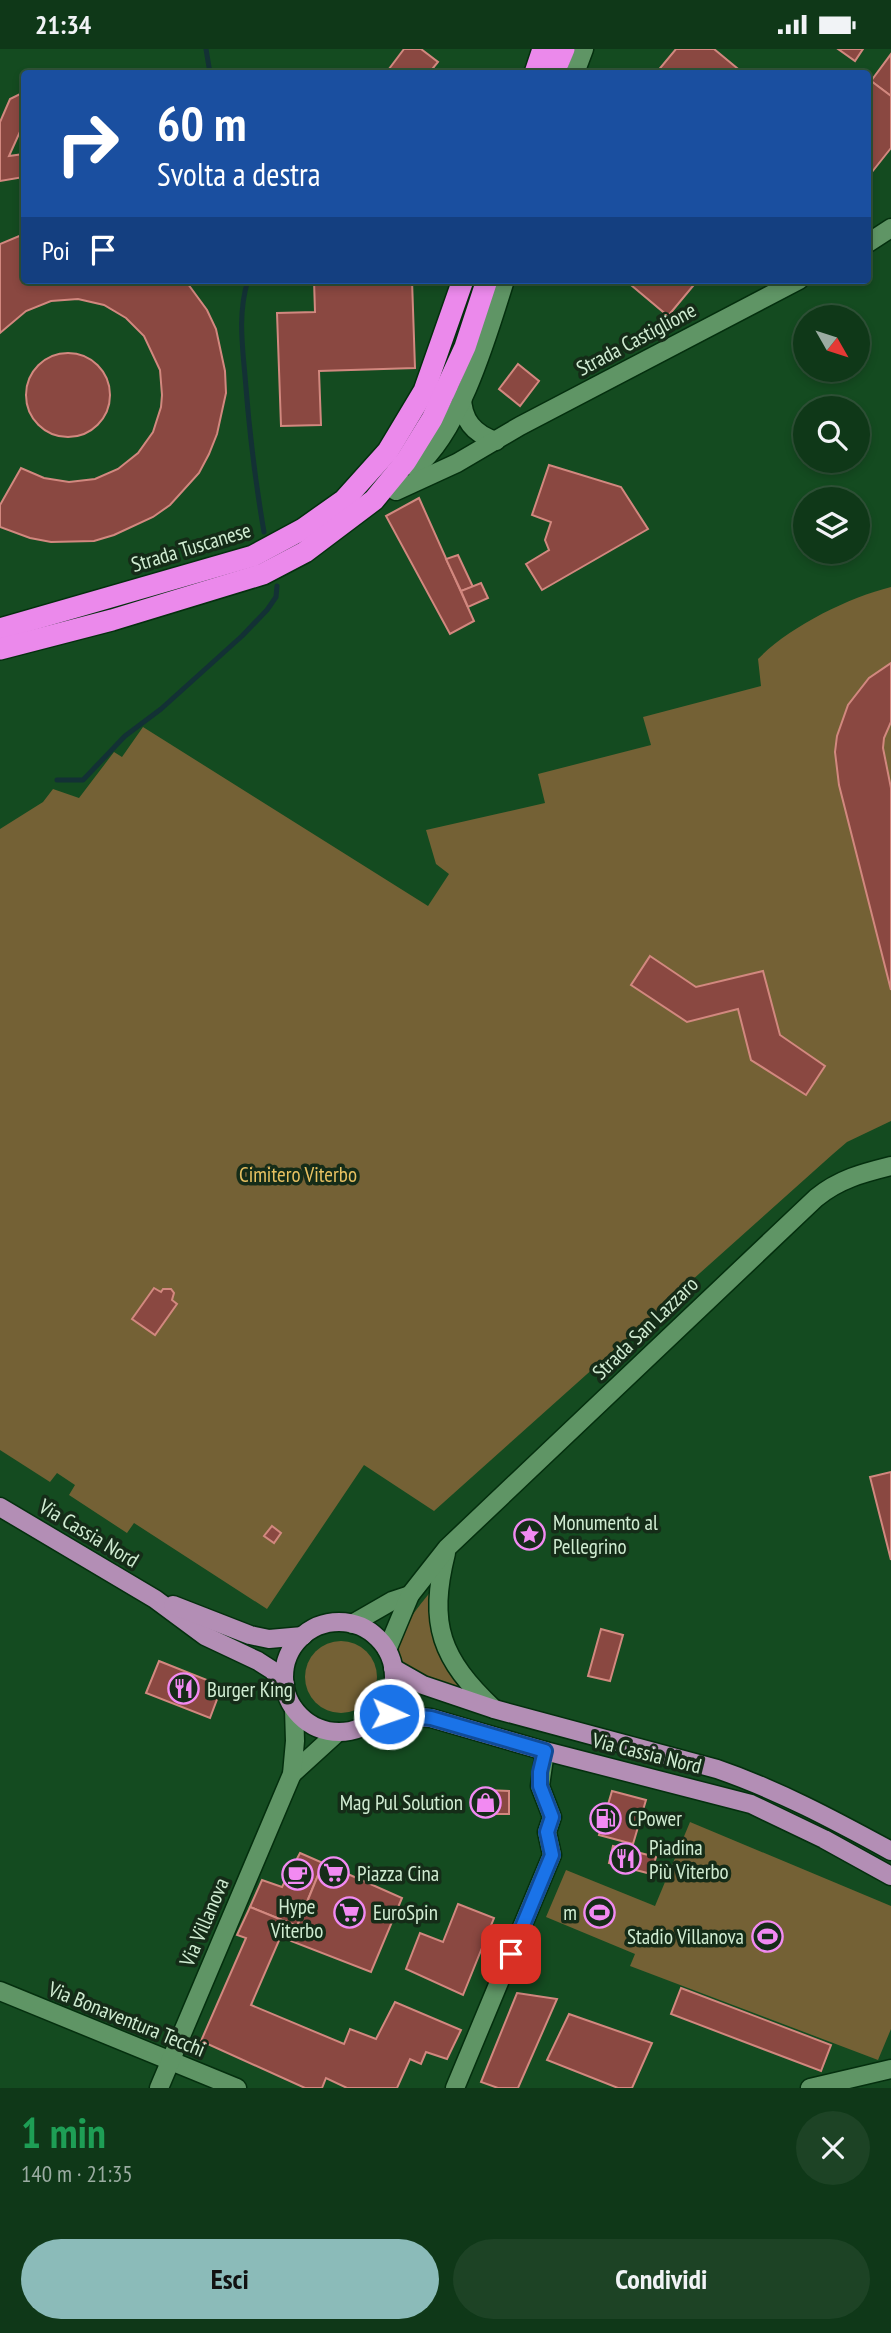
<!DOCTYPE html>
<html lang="it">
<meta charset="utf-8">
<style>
body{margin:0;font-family:"PT Sans Narrow",sans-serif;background:#1d4325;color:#f1f3f6;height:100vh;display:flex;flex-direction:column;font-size:26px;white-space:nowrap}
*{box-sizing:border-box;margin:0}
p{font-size:23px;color:#9baca2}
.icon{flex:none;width:38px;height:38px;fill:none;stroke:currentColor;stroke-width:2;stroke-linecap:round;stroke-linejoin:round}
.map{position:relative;height:2039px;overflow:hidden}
.side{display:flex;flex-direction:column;background:#0f3818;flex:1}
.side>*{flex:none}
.hud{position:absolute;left:21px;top:21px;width:850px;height:214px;border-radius:7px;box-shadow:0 4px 10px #0003,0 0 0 2px #2f5237;background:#1a4fa0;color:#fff;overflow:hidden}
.needle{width:46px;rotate:129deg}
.buttons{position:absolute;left:793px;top:256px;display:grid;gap:14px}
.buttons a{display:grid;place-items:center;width:77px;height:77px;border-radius:50%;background:#0f3818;box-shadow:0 4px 10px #0003,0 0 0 2px #2f5237;font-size:35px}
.pin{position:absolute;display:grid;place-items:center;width:60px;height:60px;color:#fff;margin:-30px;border-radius:14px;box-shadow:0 4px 10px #0006}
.me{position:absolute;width:77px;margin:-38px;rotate:93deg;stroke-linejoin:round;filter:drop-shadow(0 0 5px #0008)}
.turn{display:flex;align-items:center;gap:24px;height:147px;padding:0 21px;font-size:32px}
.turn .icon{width:91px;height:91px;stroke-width:2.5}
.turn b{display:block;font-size:49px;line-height:60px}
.then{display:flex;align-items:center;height:66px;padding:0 21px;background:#0003;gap:14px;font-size:26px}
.round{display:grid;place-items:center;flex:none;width:74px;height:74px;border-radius:37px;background:#1d4325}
.summary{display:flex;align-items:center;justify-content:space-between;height:119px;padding:0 21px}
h1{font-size:42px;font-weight:700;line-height:52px;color:#1e9e55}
.cta{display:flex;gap:14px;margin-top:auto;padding:14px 21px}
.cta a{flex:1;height:80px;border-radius:42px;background:#8bbbb9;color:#111;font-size:28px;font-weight:700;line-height:80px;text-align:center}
.cta a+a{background:#1d4325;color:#f1f3f6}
.status{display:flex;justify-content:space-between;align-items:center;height:49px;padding:0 35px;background:#0f3818;direction:ltr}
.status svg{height:19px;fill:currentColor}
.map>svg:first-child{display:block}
.green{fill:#746135}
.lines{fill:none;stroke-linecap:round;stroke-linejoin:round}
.stream{stroke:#133135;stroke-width:5}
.building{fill:#8a4841;stroke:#d2887f;stroke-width:2}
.street-casing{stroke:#042f0e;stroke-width:21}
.primary-casing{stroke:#042f0e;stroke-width:21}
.highway-casing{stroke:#042f0e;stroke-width:24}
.street{stroke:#5f9565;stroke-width:18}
.primary{stroke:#b38eb5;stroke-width:18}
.highway{stroke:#eb89eb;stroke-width:21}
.route-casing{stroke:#114b97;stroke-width:18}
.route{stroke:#1a73e8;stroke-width:12}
.labels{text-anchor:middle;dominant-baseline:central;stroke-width:7;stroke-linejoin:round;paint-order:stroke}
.street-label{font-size:21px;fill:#d0ecd2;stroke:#152c18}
.park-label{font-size:21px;fill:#e7c061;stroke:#152c18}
.poi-label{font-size:21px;fill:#d0ecd2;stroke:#152c18;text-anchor:start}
</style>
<div class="status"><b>21:34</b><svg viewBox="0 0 49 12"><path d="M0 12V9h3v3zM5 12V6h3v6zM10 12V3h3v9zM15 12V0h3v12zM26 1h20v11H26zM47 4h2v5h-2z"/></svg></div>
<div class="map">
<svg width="891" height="2039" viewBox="0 0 891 2039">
<rect width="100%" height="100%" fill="#144b20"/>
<g class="green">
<path d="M891,538v534l-44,21 -14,12 -399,357 -70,-46 -97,144 -133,-86 -7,10 -58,-38 6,-10 -18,-12 -7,9 -50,-32v-621l43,-27 10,-13 26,9 35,-46 8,5 21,-30 285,179 21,-32 -13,-10 -10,-34 119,-27 -7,-29 113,-29 -8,-28 118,-31 -3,-27c31,-32 89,-61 133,-72z"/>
<path d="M432,1541l31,98c-15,-5 -33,-8 -47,-16 -39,-19 0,-62 16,-82z"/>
<circle cx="341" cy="1628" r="36"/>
<path d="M690,1773l201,84v123l-13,31 -248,-94 5,-12 -89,-37 20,-47 89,36z"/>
</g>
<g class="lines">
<g class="stream">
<path d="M206,0l4,24"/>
<path d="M248,231c-10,32 -6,63 -3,96 4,53 10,104 19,156"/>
<path d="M57,731h26l42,-44 36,-27 81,-73 25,-26 9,-13 1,-11"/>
</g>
</g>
<g class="building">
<path d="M404,0h17l17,13 -9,11h-43z"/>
<path d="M676,0h38l29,24h-87z"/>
<path d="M838,0h25l-8,12z"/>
<path d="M891,5v42l-20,-15z"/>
<path d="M871,32l20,15v52l-23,29v-92z"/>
<path d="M20,45l4,1v31l-1,-1 -14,31 15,-2v23l-24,4v-59l10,-23z"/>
<path d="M24,185v46h161l22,30 9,19 9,42 1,22 -9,41 -8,20 -10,19 -29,32 -17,12 -39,18 -20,6 -43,1 -21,-4 -30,-11v-22l21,-37 23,10 25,4 26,-3 23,-10 20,-16 15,-21 8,-25 1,-12 -2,-25 -16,-34 -18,-18 -22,-13 -26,-6 -27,2 -25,10 -26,22v-89z"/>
<path d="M314,231h98l3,88 -96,3 2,54 -40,1 -4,-113 38,-1z"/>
<path d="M625,231h73l-30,36z"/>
<circle cx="68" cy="346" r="42"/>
<path d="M518,315l21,17 -19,25 -21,-17z"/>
<path d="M549,416l72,22 27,42 -106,61 -16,-26 23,-14 -4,-10 6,-18 -19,-7z"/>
<path d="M419,449l55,123 -24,13 -64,-118z"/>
<path d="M458,506l15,32 -12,4 -15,-32z"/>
<path d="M481,534l7,15 -20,9 -7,-16z"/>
<path d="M891,614v59l-7,16 -1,10 8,40v202l-52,-205 -4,-33 2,-16 11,-31 21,-27z"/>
<path d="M650,907l46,31 67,-16 17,64 45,31 -19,29 -55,-35 -13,-51 -51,13 -56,-37z"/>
<path d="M154,1239l7,4 2,-3h8l3,4 -2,7 5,4 -22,31 -23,-16z"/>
<path d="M891,1423v88l-21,-83z"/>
<path d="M272,1477l9,7 -7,10 -10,-7z"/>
<path d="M601,1580l22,6 -13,46 -22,-5z"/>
<path d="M159,1612l63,25 -12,32 -64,-25z"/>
<path d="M486,1741l23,1v23h-23z"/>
<path d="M612,1742l34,9 -13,44 -34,-9z"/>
<path d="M613,1797l43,11 -5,17 -42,-11z"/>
<path d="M300,1804l23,10 -26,63 -47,-19 12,-27 20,7z"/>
<path d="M323,1814l79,35 -31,74 -80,-31z"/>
<path d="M458,1855l36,14 -31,77 -57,-26 14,-36 23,9z"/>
<path d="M250,1858l37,15 -36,83 93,39 6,-15 26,10 19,-37 66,28 -14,29 -21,-7 -5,12 -11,-5 -13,29h-50l-21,-10 -4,10h-17l-104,-47 45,-103 -9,-3z"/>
<path d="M681,1939l150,57 -10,26 -150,-57z"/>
<path d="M517,1944l40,6 -39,89h-20l-17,-6z"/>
<path d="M569,1965l83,29 -20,45h-14l-71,-28z"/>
</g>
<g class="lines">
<defs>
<g id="street">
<path d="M575,24l9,-24"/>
<path d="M868,194l23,-15"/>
<path d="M462,347c0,24 12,38 34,45"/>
<path d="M415,419c45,-36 73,-134 90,-188"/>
<path d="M396,442l61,-28 63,-37 279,-146"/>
<path d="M446,1504c-18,72 -5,106 48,156"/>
<path d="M352,1575l40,-23 18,-6"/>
<path d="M387,1601l23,-55 37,-47 369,-350c23,-19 47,-25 75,-32"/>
<path d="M292,1725l46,-42"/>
<path d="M0,1942l237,97"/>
<path d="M159,2039l133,-314 3,-33 -1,-32"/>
<path d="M455,2039l97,-233 -5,-23 5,-15 -12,-31 5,-35"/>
<path d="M810,2039l81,-19"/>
</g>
<g id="primary">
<path d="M0,1458l155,92 50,37 53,25 14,9 13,14"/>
<path d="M173,1556l77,30 19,4 34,-3"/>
<circle cx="339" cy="1628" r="55"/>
<path d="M393,1619l30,17 71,24 223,60c61,21 117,51 174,82"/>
<path d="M380,1665l51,4 114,33 206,53 73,35 67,37"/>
</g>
<g id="highway">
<path d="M535,24l8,-24"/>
<path d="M554,24l10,-24"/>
<path d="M0,580l253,-73 50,-27 41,-29 44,-49 36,-60 39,-111"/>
<path d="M0,600l112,-29 151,-46 42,-22 69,-52 32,-39 26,-42 33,-72 22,-67"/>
</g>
</defs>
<use href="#street" class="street-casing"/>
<use href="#primary" class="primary-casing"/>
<use href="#highway" class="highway-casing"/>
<use href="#street" class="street"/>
<use href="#primary" class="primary"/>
<use href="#highway" class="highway"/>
</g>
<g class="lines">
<defs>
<path id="route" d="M389,1665l42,4 114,33 -5,21v14l12,31 -5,15 5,23 -41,99"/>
</defs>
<use href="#route" class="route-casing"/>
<use href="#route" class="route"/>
</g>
<defs>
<symbol id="sight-ring" viewBox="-11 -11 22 22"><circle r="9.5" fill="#152c18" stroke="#f28af2" stroke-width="1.5"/><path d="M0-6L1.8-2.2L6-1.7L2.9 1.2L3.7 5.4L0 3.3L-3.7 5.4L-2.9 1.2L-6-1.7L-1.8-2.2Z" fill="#f28af2"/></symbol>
<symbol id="restaurant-ring" viewBox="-11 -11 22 22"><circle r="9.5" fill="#152c18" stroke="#f28af2" stroke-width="1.5"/><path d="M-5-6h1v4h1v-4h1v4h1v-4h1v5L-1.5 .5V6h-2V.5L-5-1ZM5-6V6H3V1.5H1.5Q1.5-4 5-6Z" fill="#f28af2"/></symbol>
<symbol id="shop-ring" viewBox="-11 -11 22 22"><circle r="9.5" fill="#152c18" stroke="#f28af2" stroke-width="1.5"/><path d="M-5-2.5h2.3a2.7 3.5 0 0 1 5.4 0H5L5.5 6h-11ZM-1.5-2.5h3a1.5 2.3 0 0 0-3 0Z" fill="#f28af2"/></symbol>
<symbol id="fuel-ring" viewBox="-11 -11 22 22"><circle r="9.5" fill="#152c18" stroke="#f28af2" stroke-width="1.5"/><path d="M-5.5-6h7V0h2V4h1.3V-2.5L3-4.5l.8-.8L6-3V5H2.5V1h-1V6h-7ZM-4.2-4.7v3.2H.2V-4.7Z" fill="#f28af2"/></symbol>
<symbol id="supermarket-ring" viewBox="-11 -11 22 22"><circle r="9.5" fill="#152c18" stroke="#f28af2" stroke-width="1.5"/><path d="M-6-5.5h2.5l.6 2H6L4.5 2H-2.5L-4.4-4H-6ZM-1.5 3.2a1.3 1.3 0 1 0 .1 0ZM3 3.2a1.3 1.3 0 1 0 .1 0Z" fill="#f28af2"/></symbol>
<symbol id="cafe-ring" viewBox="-11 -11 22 22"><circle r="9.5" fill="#152c18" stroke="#f28af2" stroke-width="1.5"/><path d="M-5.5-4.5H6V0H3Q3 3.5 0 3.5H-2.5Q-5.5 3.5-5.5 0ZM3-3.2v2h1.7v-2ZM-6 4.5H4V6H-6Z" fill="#f28af2"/></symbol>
<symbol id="stadium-ring" viewBox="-11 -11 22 22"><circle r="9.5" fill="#152c18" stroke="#f28af2" stroke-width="1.5"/><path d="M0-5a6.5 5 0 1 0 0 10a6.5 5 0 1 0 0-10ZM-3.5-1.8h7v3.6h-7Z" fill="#f28af2"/></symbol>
</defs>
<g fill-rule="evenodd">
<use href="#sight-ring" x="512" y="1468" width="35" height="35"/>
<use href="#restaurant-ring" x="166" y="1622" width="35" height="35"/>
<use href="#shop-ring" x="468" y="1736" width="35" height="35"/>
<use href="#fuel-ring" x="588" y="1752" width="35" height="35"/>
<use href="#restaurant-ring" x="608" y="1792" width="35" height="35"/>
<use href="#supermarket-ring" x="316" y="1806" width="35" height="35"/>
<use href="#cafe-ring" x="280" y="1808" width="35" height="35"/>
<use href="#supermarket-ring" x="332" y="1846" width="35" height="35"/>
<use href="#stadium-ring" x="582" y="1846" width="35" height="35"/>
<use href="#stadium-ring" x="750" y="1870" width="35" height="35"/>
</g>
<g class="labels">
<g class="street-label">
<text transform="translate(636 290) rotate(-28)">Strada Castiglione</text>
<text transform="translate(191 498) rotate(-17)">Strada Tuscanese</text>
<text transform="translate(645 1279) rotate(-44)">Strada San Lazzaro</text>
<text transform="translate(89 1484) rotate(31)">Via Cassia Nord</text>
<text transform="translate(647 1704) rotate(14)">Via Cassia Nord</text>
<text transform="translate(204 1873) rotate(-67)">Via Villanova</text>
<text transform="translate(127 1970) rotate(22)">Via Bonaventura Tecchi</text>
</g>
<g class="park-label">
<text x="298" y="1125">Cimitero Viterbo</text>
</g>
<g class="poi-label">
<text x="553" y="1473">Monumento al<tspan x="553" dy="24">Pellegrino</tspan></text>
<text x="207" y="1640">Burger King</text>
<text x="463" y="1753" text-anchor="end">Mag Pul Solution</text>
<text x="628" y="1769">CPower</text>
<text x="649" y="1798">Piadina<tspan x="649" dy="24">Più Viterbo</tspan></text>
<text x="357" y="1824">Piazza Cina</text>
<text x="297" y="1857" text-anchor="middle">Hype<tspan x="297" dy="24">Viterbo</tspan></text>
<text x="373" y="1863">EuroSpin</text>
<text x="577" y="1863" text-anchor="end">m</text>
<text x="744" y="1887" text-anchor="end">Stadio Villanova</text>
</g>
</g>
</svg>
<div class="buttons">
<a><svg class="needle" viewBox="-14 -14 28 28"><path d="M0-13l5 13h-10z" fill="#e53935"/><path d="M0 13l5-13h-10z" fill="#9baca2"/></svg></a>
<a><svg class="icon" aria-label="search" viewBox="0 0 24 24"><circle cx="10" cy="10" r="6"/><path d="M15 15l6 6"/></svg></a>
<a><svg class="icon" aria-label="layers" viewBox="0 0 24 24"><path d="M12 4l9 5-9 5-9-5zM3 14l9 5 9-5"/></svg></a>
</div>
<div class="pin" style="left:511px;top:1905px;background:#d93025"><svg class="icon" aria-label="arrive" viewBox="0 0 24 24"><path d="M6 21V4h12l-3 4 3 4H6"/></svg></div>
<svg class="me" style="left:389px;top:1665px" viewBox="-20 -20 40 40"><circle r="17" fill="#1a73e8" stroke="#fff" stroke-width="3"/><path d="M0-11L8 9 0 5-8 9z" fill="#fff"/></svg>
<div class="hud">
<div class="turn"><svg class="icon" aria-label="right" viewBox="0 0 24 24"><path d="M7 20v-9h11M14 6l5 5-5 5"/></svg><div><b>60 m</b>Svolta a destra</div></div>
<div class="then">Poi<svg class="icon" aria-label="arrive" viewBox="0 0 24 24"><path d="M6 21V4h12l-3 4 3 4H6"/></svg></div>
</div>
</div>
<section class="side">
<div class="summary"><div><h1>1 min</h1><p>140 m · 21:35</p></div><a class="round"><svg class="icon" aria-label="close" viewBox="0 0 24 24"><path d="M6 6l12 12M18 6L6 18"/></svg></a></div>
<div class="cta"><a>Esci</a><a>Condividi</a></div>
</section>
